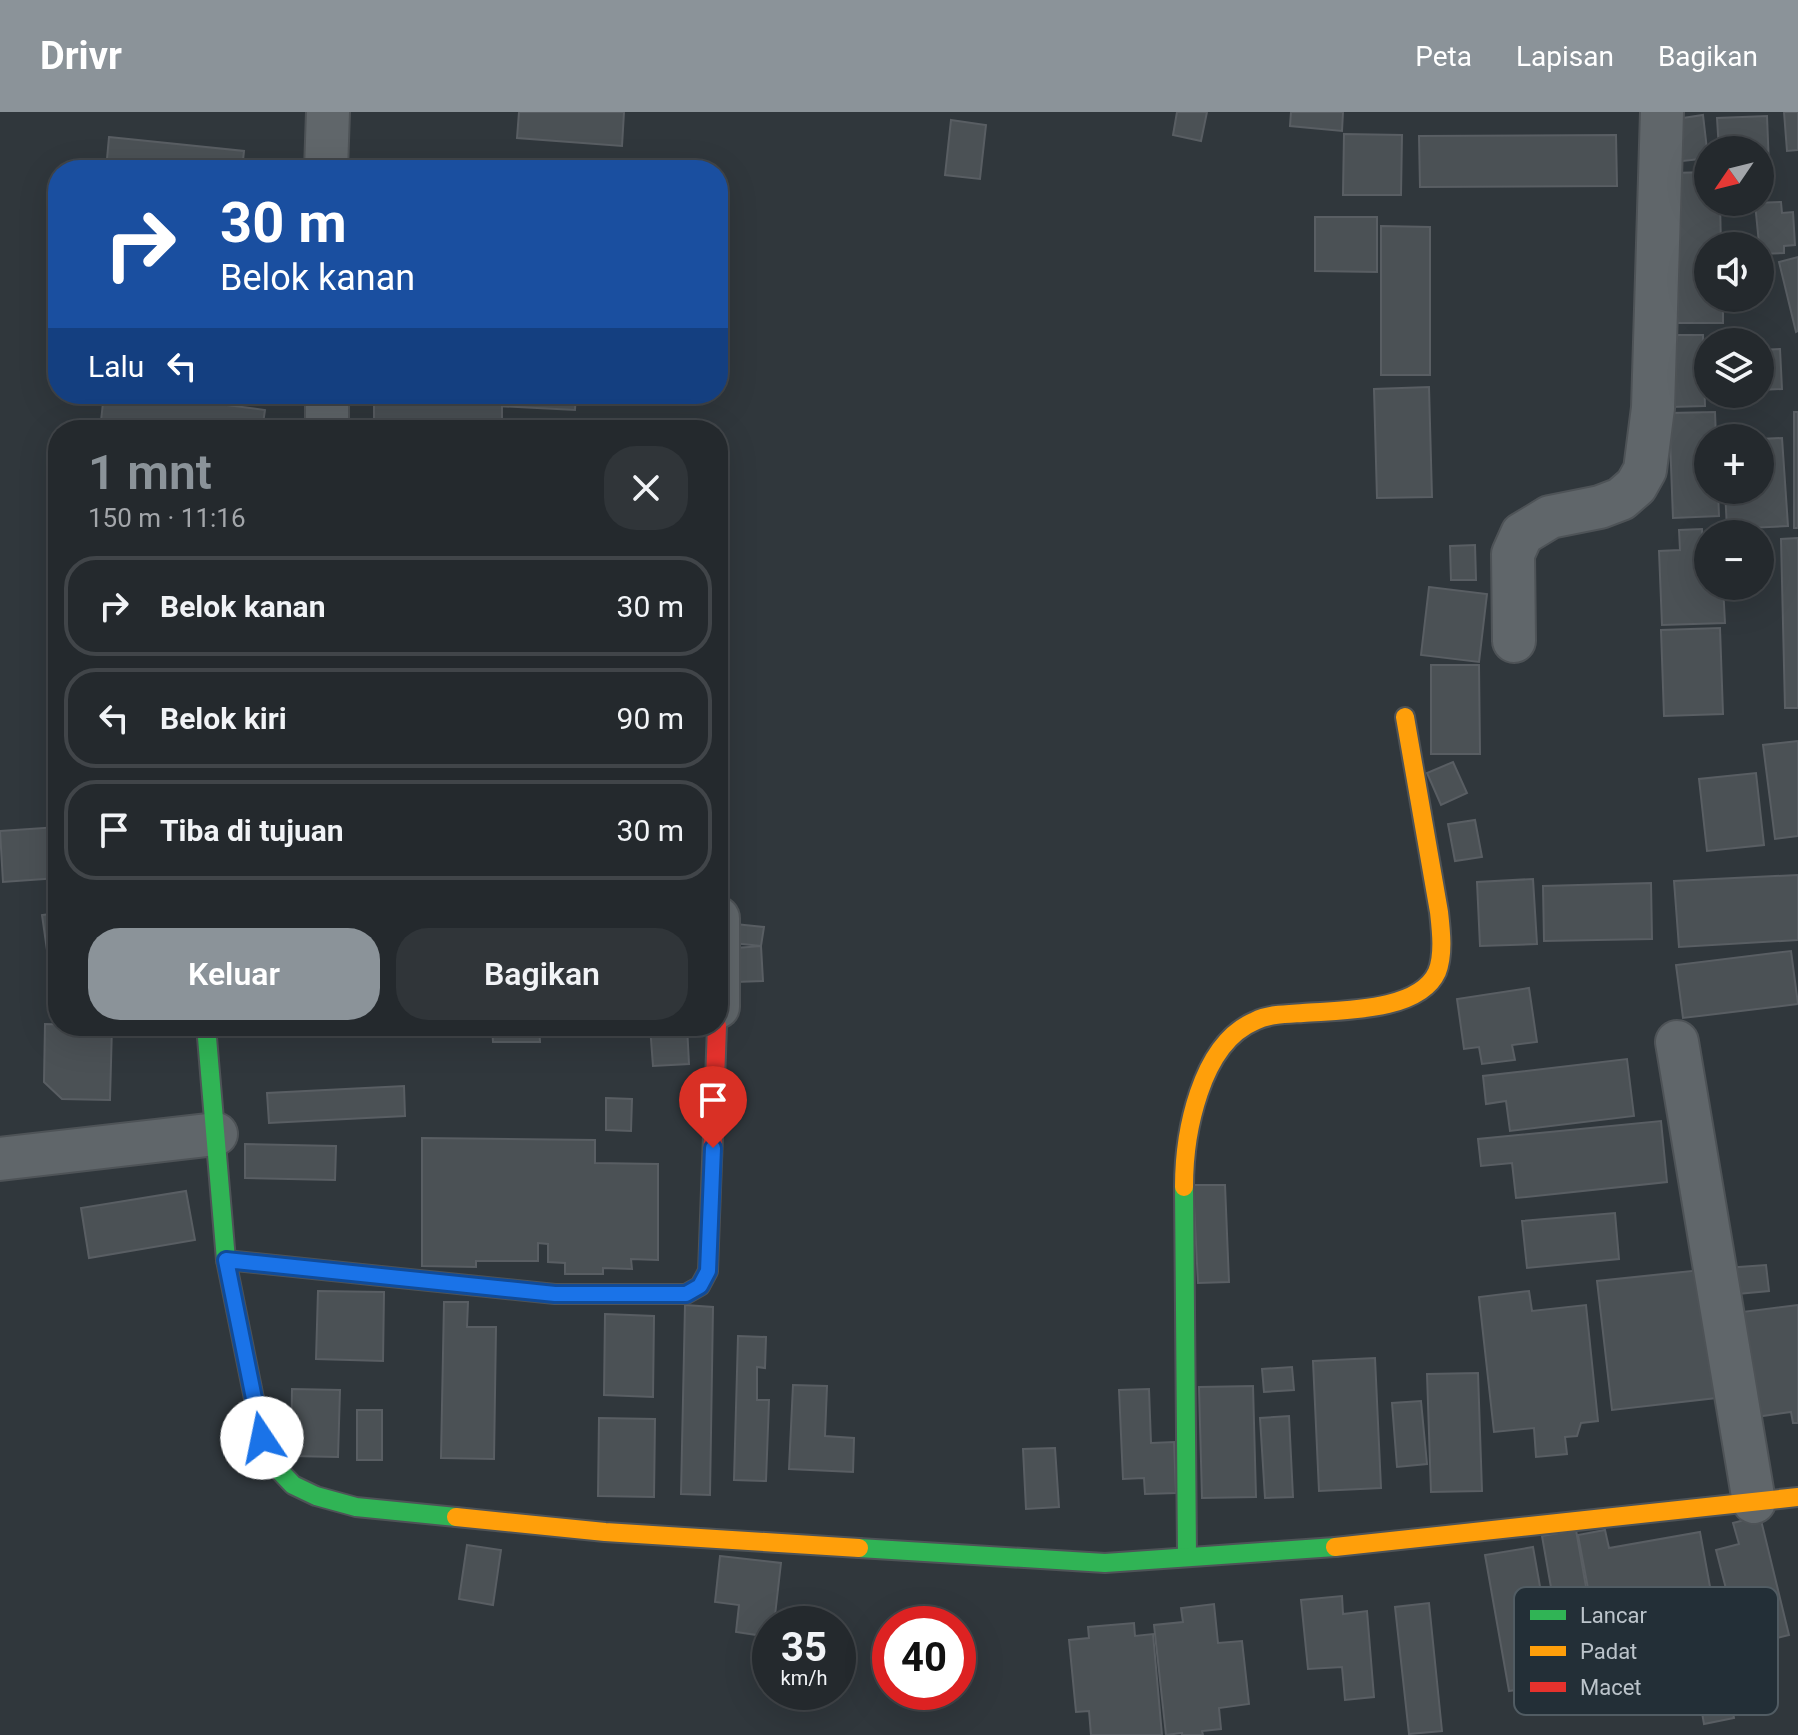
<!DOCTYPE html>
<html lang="id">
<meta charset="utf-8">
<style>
body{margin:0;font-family:Roboto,sans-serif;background:#303539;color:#f1f3f6;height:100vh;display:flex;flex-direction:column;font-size:30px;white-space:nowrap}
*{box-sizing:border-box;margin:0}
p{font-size:26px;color:#a3a6aa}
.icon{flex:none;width:44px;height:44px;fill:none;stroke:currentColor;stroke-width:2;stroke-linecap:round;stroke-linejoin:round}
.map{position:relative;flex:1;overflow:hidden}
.details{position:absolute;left:48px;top:308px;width:680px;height:616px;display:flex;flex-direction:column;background:#24292d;border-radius:32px;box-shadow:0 8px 32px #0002,0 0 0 2px #414549}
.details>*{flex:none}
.top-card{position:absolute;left:48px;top:48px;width:680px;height:244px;border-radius:32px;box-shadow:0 8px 32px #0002,0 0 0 2px #414549;background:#1a4fa0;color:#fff;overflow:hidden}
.needle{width:52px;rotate:235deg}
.fabs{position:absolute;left:1694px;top:24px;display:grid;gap:16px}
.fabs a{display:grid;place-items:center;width:80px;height:80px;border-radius:50%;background:#24292d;box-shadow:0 8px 32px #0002,0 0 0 2px #414549;font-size:40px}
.speed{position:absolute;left:752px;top:1494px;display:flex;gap:16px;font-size:40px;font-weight:700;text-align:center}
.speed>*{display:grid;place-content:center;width:104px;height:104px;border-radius:50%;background:#24292d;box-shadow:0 8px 32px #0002,0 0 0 2px #414549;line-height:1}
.speed small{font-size:20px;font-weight:400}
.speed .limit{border:12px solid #d22;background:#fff;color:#111}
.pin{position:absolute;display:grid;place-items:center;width:68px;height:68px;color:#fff;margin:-82px -34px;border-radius:50% 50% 50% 0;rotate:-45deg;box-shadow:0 0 8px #0007}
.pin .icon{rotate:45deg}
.me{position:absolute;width:88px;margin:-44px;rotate:349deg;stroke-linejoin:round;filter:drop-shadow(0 0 6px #0008)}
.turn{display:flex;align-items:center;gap:28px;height:168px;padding:0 40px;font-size:36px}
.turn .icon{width:104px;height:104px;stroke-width:2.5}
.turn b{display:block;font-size:56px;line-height:68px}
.then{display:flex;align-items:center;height:76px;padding:0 40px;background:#0003;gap:16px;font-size:30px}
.round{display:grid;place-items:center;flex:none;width:84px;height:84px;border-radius:32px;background:#303539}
.overview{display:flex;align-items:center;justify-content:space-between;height:136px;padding:0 40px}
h1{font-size:48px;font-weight:600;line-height:60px;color:#8b9399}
.cta{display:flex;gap:16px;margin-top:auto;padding:16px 40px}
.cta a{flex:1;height:92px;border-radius:32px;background:#8b9399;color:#fff;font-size:32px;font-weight:600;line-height:92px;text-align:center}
.cta a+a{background:#303539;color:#f1f3f6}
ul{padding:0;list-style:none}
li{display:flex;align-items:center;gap:24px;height:100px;margin:0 16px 12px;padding:0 24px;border:4px solid #414549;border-radius:32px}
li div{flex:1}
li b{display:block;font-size:30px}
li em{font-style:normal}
header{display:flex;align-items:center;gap:48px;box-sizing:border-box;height:112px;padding:0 40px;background:#8b9399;color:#fff}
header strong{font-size:38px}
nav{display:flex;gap:44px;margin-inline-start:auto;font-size:28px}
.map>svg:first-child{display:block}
.building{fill:#4b5155;stroke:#595e63;stroke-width:2}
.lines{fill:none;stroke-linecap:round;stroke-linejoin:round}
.street-casing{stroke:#4e5357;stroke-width:46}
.fast-casing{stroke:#4e5357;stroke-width:22}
.slow-casing{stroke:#4e5357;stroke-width:22}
.jam-casing{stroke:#4e5357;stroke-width:22}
.street{stroke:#60666a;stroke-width:42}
.fast{stroke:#30b455;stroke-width:18}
.slow{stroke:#ff9f0a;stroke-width:18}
.jam{stroke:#e5322d;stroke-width:18}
.route-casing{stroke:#114b97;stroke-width:20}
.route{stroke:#1a73e8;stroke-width:14}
.key{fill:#232f37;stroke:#515c63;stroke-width:2}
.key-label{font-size:22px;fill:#bcc4cb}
</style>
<header>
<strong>Drivr</strong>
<nav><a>Peta</a><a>Lapisan</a><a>Bagikan</a></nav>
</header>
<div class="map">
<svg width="1798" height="1623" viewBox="0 0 1798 1623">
<rect width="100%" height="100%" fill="#30373c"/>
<g class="building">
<path d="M519,0h105l-2,34 -105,-8z"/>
<path d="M1177,0h30l-6,29 -28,-6z"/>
<path d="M1291,0h52l-1,19 -52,-5z"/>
<path d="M1784,0h14v38l-11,1z"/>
<path d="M1703,3l5,43 -34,4 -5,-42z"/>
<path d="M1767,4l2,50h-9v-16h-41l-2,-32z"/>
<path d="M951,8l35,5 -6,54 -35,-4z"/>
<path d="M1344,22l58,1 -1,60h-58z"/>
<path d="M1616,23l1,51 -197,1 -1,-51z"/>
<path d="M109,25l135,14 -2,19h-136z"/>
<path d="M1708,60v30h12l1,44h-13v52h15v25h-47l-4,-150z"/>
<path d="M1781,90l1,11 11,-1 2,33 -11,1v7l-24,1 -5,-51z"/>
<path d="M1315,105h62v55l-62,-1z"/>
<path d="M1381,114l49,1v148h-49z"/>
<path d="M1798,145v74l-2,1 -17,-70z"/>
<path d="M1669,223h34l2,71 -35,1z"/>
<path d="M1780,237l2,40 -22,1v-40z"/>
<path d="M1429,275l3,110 -55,1 -3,-109z"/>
<path d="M104,282h36l125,16 -3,20h-162z"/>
<path d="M337,282h239l-1,16 -238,-12z"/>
<path d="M374,286l128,1v31h-128z"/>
<path d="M1715,300l1,26h-8v52h10l1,26 -46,2 -4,-105z"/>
<rect x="1794" y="300" width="4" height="116"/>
<path d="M1782,326l6,88 -61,3 -2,-39h35v-51z"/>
<path d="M1702,417l1,20h5v37h15l2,37 -63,2 -3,-74 21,-1 -1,-20z"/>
<path d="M1798,426v170h-13l-4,-169z"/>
<path d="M1475,433l1,35h-25l-1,-34z"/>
<path d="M1429,475l58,7 -8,68 -58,-7z"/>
<path d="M1720,516l3,86 -59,2 -3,-86z"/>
<path d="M1431,553h48l1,89h-49z"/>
<path d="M1798,629v95l-23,3 -12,-94z"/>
<path d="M1453,650l14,31 -26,12 -14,-32z"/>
<path d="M1756,661l8,72 -57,6 -8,-72z"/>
<path d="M1475,708l7,37 -27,4 -7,-37z"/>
<path d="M58,715v51l-55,4 -3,-51z"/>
<path d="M1798,763v65l-119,7 -5,-66z"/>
<path d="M1533,767l4,65 -57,2 -3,-64z"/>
<path d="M1651,771l1,56 -108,2 -1,-55z"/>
<path d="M58,801v85l-4,1 -12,-84z"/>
<path d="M735,812l29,3 -3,19 -28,-3z"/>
<path d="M761,834l2,35 -27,1v-34z"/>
<path d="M1791,839l7,53 -115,14 -7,-53z"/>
<path d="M1529,876l8,54 -25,3 3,15 -33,4 -3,-17 -15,2 -7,-50z"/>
<path d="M45,912l67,2 -2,74 -48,-1 -18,-17z"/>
<path d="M492,914h47l1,16h-47z"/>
<path d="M650,914h37l2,38 -36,2z"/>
<path d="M1627,947l7,57 -124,15 -4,-30 -20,3 -3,-28z"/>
<path d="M404,974l1,30 -136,7 -2,-30z"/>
<path d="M606,986l26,1 -1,32 -25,-1z"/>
<path d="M1661,1009l6,61 -151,16 -4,-35 -31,3 -3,-27z"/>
<path d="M422,1026l173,2v23l63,1v96l-27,-1 1,10 -29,-1v6h-38v-11l-17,-1v-18l-10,-1v18h-62v6l-54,-1z"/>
<path d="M245,1032l91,2 -1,34 -90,-2z"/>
<path d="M1193,1073h32l4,97 -31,1z"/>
<path d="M186,1079l9,49 -106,18 -8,-50z"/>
<path d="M1615,1101l4,46 -92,9 -5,-47z"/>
<path d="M1766,1153l3,26 -42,4 -2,-27z"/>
<path d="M1711,1157l14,128 -113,13 -15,-129z"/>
<path d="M318,1179l66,1 -1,69 -67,-2z"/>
<path d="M1529,1179l3,20 54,-6 12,116 -17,2 -4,13 -12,1 2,17 -31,3 -2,-29 -40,4 -15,-135z"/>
<path d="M444,1190h24l-1,25h29l-2,132 -53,-1z"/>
<path d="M685,1193l28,2 -3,188 -29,-1z"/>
<path d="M1798,1193v118h-5l-2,-11 -42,6 -15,-105z"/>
<path d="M605,1202l49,2 -1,81 -49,-2z"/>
<path d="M738,1224l28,1 -1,31 -8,-1v33h12l-3,81 -32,-1z"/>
<path d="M1375,1246l6,130 -62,3 -6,-130z"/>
<path d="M1292,1255l2,23 -30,2 -2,-23z"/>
<path d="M1478,1261l4,118 -51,1 -4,-118z"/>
<path d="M793,1273l34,1 -2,50 29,2 -1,34 -64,-3z"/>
<path d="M1253,1274l3,111 -54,1 -3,-111z"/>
<path d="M292,1277l48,1 -2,67 -47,-1z"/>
<path d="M1149,1277l2,54 23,-1 2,51 -31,1 -1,-16 -21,1 -4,-89z"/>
<path d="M1421,1289l6,63 -30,3 -5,-64z"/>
<rect x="357" y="1298" width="25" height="50"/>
<path d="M1289,1304l4,81 -28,1 -5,-80z"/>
<path d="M599,1306l56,1 -1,78 -56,-1z"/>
<path d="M1055,1336l4,59 -33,2 -3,-60z"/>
<path d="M1760,1404l29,119 -48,12 -25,-97 23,-6 -6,-21z"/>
<path d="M1576,1418l31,176 -34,7 -31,-177z"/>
<path d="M1605,1418l4,18 91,-16 34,186 -30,6 -7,-40 -88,16 -31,-165z"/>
<path d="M467,1433l34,5 -8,55 -34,-6z"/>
<path d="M1533,1435l24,136 -48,8 -24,-136z"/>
<path d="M720,1444l61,7 -7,61h-4v13l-34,-5 3,-27 -24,-3z"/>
<path d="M1342,1484l1,18 24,-3 7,86 -29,3 -3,-33 -34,2 -7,-69z"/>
<path d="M1429,1491l13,128 -33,3 -14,-127z"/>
<path d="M1214,1492l4,39 24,-2 7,63 -30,4 2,21 -19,2 1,4h-21v-2l-16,2 -12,-110 29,-3 -2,-14z"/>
<path d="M1134,1511l1,13 18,-2 9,101h-71l-2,-24 -13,1 -7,-72 20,-2 -1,-11z"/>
</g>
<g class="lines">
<defs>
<g id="street">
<path d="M326,58l2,-58"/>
<path d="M327,318v-36"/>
<path d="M1514,529l-1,-87 9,-20 28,-17 50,-10 21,-8 15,-13 9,-16 8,-62 9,-296"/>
<path d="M718,806v89"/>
<path d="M1677,930l77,460"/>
<path d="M0,1047l216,-25"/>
</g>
<g id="fast">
<path d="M206,914l20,234 36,178 14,29 17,18 23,11 40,11 100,10"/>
<path d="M1184,1075l3,370"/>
<path d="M859,1436l246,15 230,-16"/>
</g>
<g id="slow">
<path d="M1184,1075c0,-53 16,-143 71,-166 14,-7 32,-7 48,-8 37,-3 116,-1 134,-41 7,-17 4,-42 2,-60l-34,-195"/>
<path d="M456,1405l149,15 254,16"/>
<path d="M1335,1435l463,-50"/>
</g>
<path id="jam" d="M226,1148l329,34h131l14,-8 8,-15 9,-245"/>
</defs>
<use href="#street" class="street-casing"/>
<use href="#fast" class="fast-casing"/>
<use href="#slow" class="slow-casing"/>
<use href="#jam" class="jam-casing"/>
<use href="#street" class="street"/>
<use href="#fast" class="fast"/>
<use href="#slow" class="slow"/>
<use href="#jam" class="jam"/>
</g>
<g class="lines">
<defs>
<path id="route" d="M262,1326l-36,-178 329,34h131l14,-8 8,-15 5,-123"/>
</defs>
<use href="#route" class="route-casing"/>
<use href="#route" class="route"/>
</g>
<rect x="1514" y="1475" width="264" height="128" rx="12" class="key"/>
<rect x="1530" y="1498" width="36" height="10" fill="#30b455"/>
<rect x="1530" y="1534" width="36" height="10" fill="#ff9f0a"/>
<rect x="1530" y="1570" width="36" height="10" fill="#e5322d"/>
<g class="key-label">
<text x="1580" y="1511">Lancar</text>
<text x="1580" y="1547">Padat</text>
<text x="1580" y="1583">Macet</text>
</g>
</svg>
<div class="fabs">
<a><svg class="needle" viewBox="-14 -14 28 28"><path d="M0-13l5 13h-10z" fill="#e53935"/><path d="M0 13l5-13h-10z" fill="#a3a6aa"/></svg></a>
<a><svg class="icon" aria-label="sound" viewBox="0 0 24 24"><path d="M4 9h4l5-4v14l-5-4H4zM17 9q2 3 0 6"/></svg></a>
<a><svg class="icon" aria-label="layers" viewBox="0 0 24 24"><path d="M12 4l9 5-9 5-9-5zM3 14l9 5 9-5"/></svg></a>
<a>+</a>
<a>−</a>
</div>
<div class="speed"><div>35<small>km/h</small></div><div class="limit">40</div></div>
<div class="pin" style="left:713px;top:1036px;background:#d93025"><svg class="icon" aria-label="arrive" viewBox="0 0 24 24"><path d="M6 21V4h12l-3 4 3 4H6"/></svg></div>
<svg class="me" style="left:262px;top:1326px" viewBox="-20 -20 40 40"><circle r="19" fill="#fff"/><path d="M0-13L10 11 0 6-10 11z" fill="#1a73e8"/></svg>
<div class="top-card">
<div class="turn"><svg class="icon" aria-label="right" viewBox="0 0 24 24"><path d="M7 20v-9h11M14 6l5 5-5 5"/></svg><div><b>30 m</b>Belok kanan</div></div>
<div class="then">Lalu<svg class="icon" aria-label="left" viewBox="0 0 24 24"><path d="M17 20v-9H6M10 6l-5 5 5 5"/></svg></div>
</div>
<section class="details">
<div class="overview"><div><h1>1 mnt</h1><p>150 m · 11:16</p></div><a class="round"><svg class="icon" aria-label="close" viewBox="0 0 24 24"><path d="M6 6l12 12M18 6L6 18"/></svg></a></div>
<ul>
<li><svg class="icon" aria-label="right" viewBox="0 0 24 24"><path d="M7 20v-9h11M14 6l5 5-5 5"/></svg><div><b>Belok kanan</b></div><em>30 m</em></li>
<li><svg class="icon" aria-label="left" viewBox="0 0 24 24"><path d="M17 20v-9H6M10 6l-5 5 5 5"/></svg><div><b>Belok kiri</b></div><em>90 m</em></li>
<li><svg class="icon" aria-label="arrive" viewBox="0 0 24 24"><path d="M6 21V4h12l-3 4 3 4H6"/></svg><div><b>Tiba di tujuan</b></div><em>30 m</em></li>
</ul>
<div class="cta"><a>Keluar</a><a>Bagikan</a></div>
</section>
</div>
